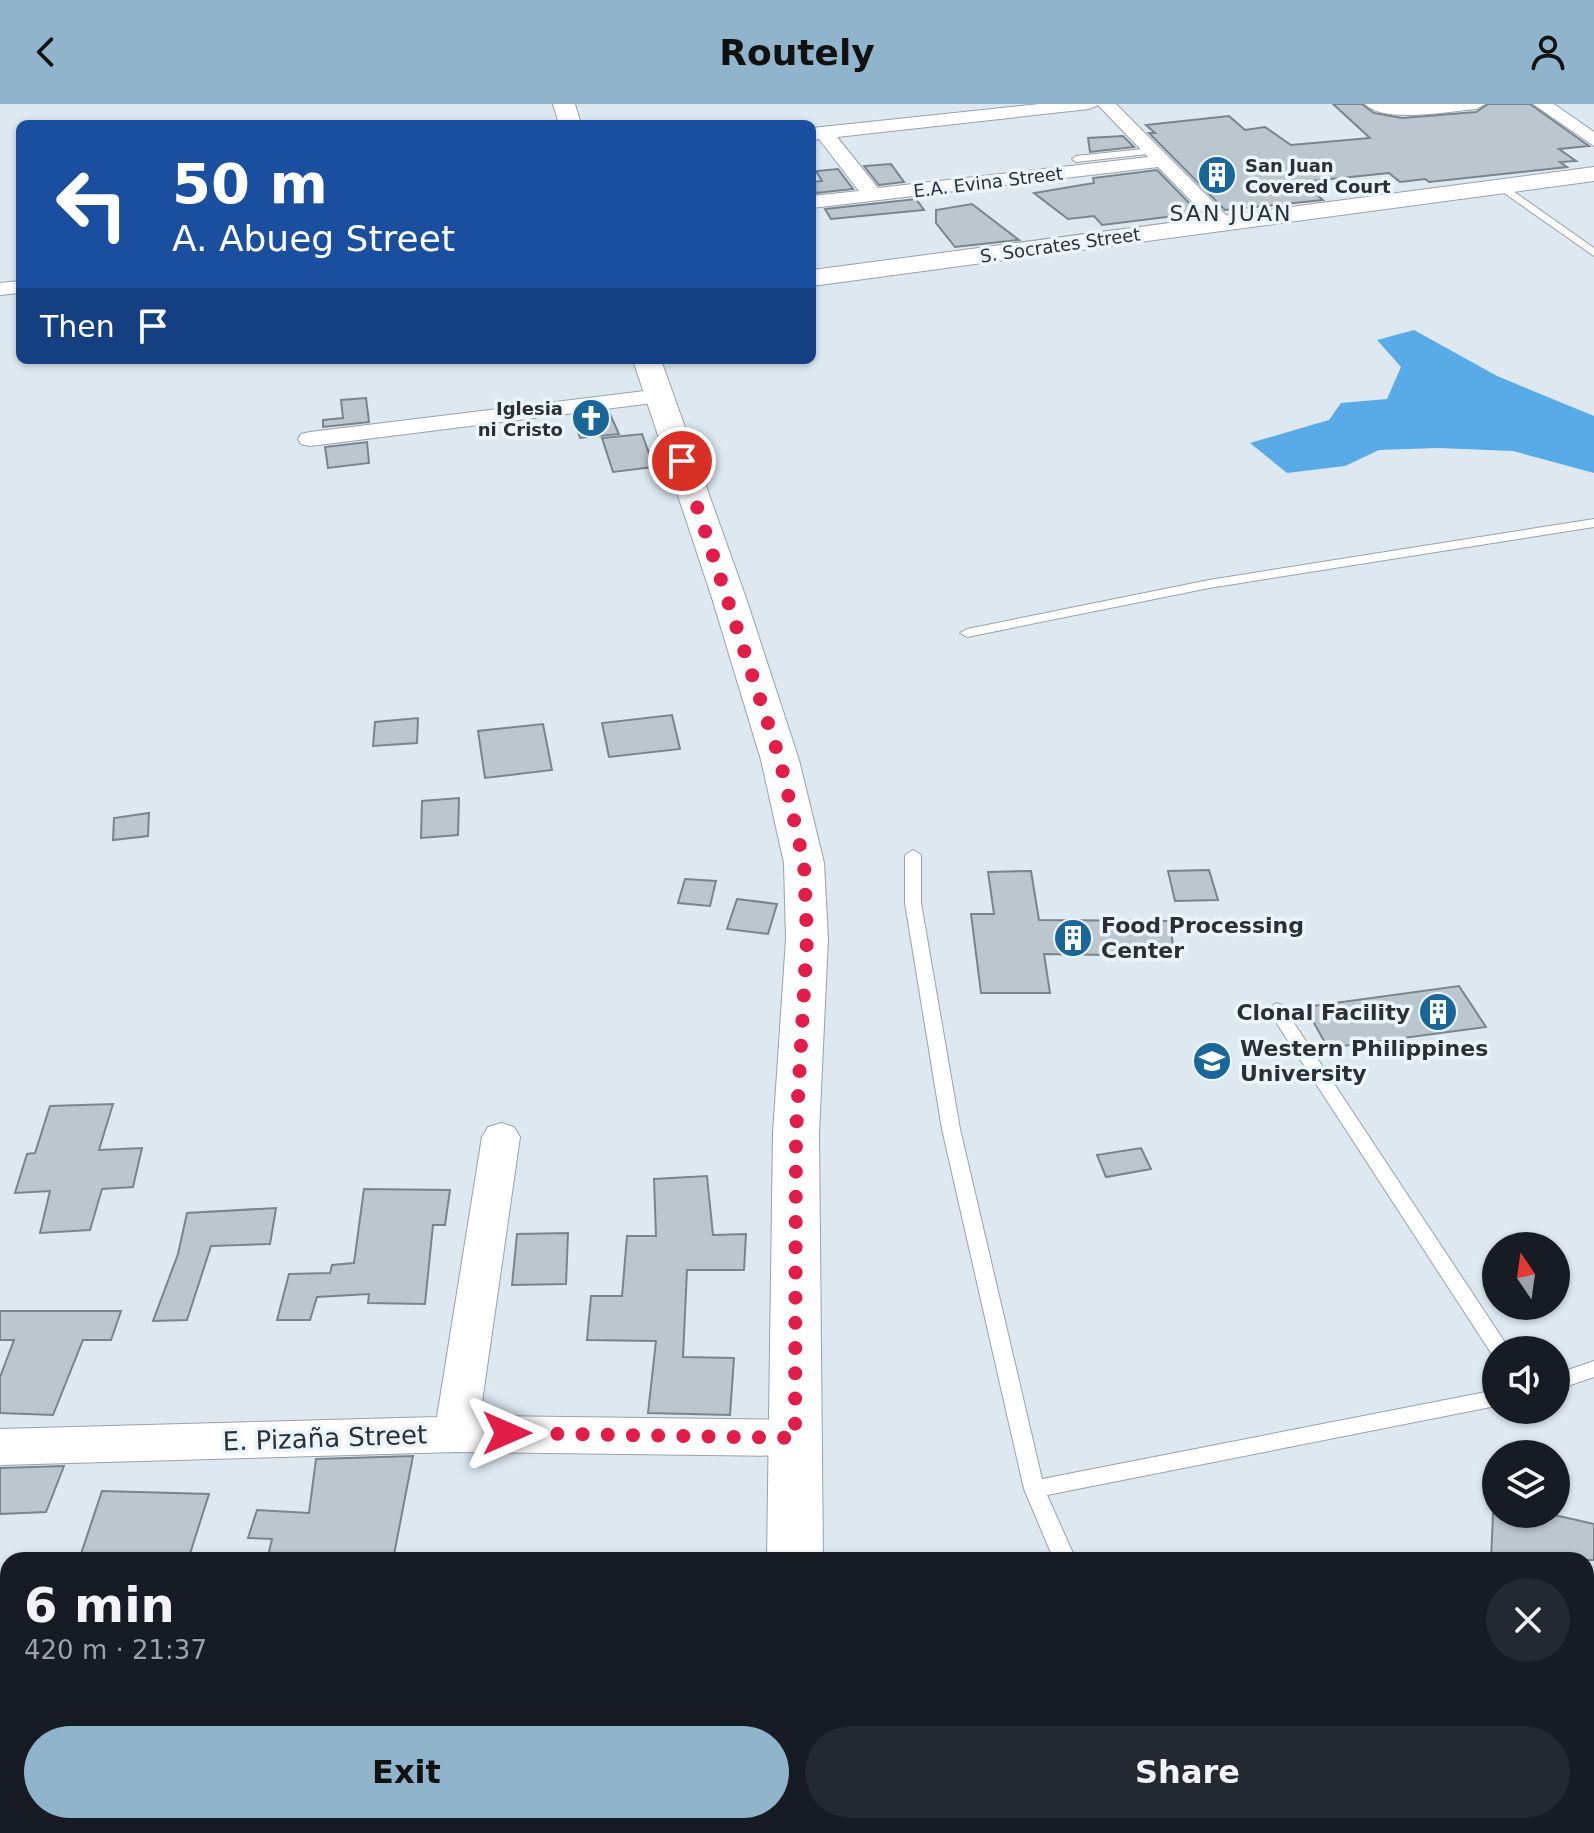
<!DOCTYPE html>
<meta charset="utf-8">
<style>
body{margin:0;font-family:"DejaVu Sans",sans-serif;background:#242831;color:#f1f3f6;height:100vh;display:flex;flex-direction:column;font-size:30px;white-space:nowrap}
*{box-sizing:border-box;margin:0}
p{font-size:26px;color:#9ea1a6}
.icon{flex:none;width:44px;height:44px;fill:none;stroke:currentColor;stroke-width:2;stroke-linecap:round;stroke-linejoin:round}
.map{position:relative;flex:1;overflow:hidden}
.drawer{position:absolute;left:0px;top:1448px;width:1594px;height:282px;display:flex;flex-direction:column;background:#171b24;border-radius:24px 24px 0 0;box-shadow:0 2px 6px #0004}
.drawer>*{flex:none}
.top-card{position:absolute;left:16px;top:16px;width:800px;height:244px;border-radius:12px;box-shadow:0 2px 6px #0004;background:#1a4fa0;color:#fff;overflow:hidden}
.needle{width:52px;rotate:347deg}
.controls{position:absolute;left:1482px;top:1128px;display:grid;gap:16px}
.controls a{display:grid;place-items:center;width:88px;height:88px;border-radius:50%;background:#171b24;box-shadow:0 2px 6px #0004;font-size:40px}
.pin{position:absolute;display:grid;place-items:center;width:68px;height:68px;color:#fff;margin:-34px;border:4px solid #fff;border-radius:50%;box-shadow:0 2px 8px #0007}
.me{position:absolute;width:88px;margin:-44px;rotate:90deg;stroke-linejoin:round;filter:drop-shadow(0 0 6px #0008)}
.turn{display:flex;align-items:center;gap:28px;height:168px;padding:0 24px;font-size:36px}
.turn .icon{width:104px;height:104px;stroke-width:2.5}
.turn b{display:block;font-size:56px;line-height:68px}
.then{display:flex;align-items:center;height:76px;padding:0 24px;background:#0003;gap:16px;font-size:30px}
.round{display:grid;place-items:center;flex:none;width:84px;height:84px;border-radius:42px;background:#242831}
.headline{display:flex;align-items:center;justify-content:space-between;height:136px;padding:0 24px}
h1{font-size:48px;font-weight:800;line-height:60px}
.action{display:flex;gap:16px;margin-top:auto;padding:16px 24px}
.action a{flex:1;height:92px;border-radius:48px;background:#90b4cc;color:#111;font-size:32px;font-weight:800;line-height:92px;text-align:center}
.action a+a{background:#242831;color:#f1f3f6}
header{display:flex;justify-content:space-between;align-items:center;height:104px;padding:0 24px;background:#90b4cc;color:#111;font-size:36px;font-weight:800}
.map>svg:first-child{display:block}
.water{fill:#59abe8}
.building{fill:#bcc6cf;stroke:#7a848c;stroke-width:2}
.lines{fill:none;stroke-linecap:round;stroke-linejoin:round}
.service-casing{stroke:#98a2ab;stroke-width:2}
.minor-casing{stroke:#98a2ab;stroke-width:2}
.tertiary-casing{stroke:#98a2ab;stroke-width:2}
.service{fill:#fff;fill-rule:evenodd}
.minor{fill:#fff;fill-rule:evenodd}
.tertiary{fill:#fff;fill-rule:evenodd}
.route{stroke:#e11d48;stroke-width:14;stroke-dasharray:0 25.2}
.labels{text-anchor:middle;dominant-baseline:central;stroke-width:7;stroke-linejoin:round;paint-order:stroke}
.far-poi-label{font-size:18px;font-weight:bold;fill:#2c3034;stroke:#eaf5fe;text-anchor:start}
.far-street-label{font-size:18px;fill:#2c3034;stroke:#eaf5fe}
.far-quarter-label{font-size:22px;letter-spacing:2px;fill:#2c3034;stroke:#eaf5fe}
.poi-label{font-size:22px;font-weight:bold;fill:#2c3034;stroke:#eaf5fe;text-anchor:start}
.near-street-label{font-size:26px;fill:#2c3034;stroke:#eaf5fe}
</style>
<header><svg class="icon" aria-label="back" viewBox="0 0 24 24"><path d="M15 5l-7 7 7 7"/></svg>Routely<svg class="icon" aria-label="person" viewBox="0 0 24 24"><circle cx="12" cy="8" r="4"/><path d="M4 21q1-7 8-7t8 7"/></svg></header>
<div class="map">
<svg width="1594" height="1729" viewBox="0 0 1594 1729">
<rect width="100%" height="100%" fill="#dde8f1"/>
<path class="water" d="M1414,226l83,46 97,40v57l-81,-22 -75,-3 -59,2 -34,16 -58,7 -37,-30 79,-23 12,-17 46,-4 14,-32 -24,-27z"/>
<g class="building">
<path d="M1333,0h29l12,9 28,5 74,-6 12,-8h42l59,42 -30,3 17,12 -16,1 7,5 -138,15 -4,-3 -25,3 -11,-9 -87,9 21,18 -98,10 -76,-77h6l-9,-8 83,-9 16,14 20,-3 26,18 79,-7z"/>
<path d="M1123,32l11,11 -44,5 -2,-14z"/>
<path d="M891,60l13,18 -25,3 -15,-19z"/>
<path d="M838,65l15,20 -37,4 -4,-11 10,-1 -6,-10z"/>
<path d="M1157,66l42,43 -97,12 -8,-9 -26,3 -34,-26 60,-10 -1,-5z"/>
<path d="M916,95l8,11 -93,9 -6,-10z"/>
<path d="M972,100l47,36 -64,7 -19,-24v-13z"/>
<path d="M366,294l3,24 -46,5v-7l20,-2 -2,-18z"/>
<path d="M609,308l10,22 -39,4 -7,-22z"/>
<path d="M642,330l12,33 -41,5 -11,-34z"/>
<path d="M367,338l2,21 -41,5 -3,-21z"/>
<path d="M672,611l8,34 -71,8 -7,-34z"/>
<path d="M418,614l-1,25 -44,3 2,-24z"/>
<path d="M543,620l9,46 -67,8 -7,-47z"/>
<path d="M459,694l-1,37 -37,3 1,-37z"/>
<path d="M149,709l-1,23 -35,4 1,-22z"/>
<path d="M1209,766l9,30 -43,1 -7,-30z"/>
<path d="M1031,767l8,49 130,1 6,35 -131,-2 6,39h-69l-10,-79h23l-6,-42z"/>
<path d="M685,775l31,2 -6,25 -32,-3z"/>
<path d="M737,795l40,5 -9,30 -41,-5z"/>
<path d="M1459,882l27,41 -158,21 -23,-41z"/>
<path d="M113,1000l-14,46 43,-2 -9,39 -31,2 -12,41 -50,3 10,-42 -35,2 12,-39 8,-1 15,-47z"/>
<path d="M1141,1044l10,21 -45,8 -9,-22z"/>
<path d="M707,1072l6,59 33,-1 -2,36h-57l-4,87 51,1 -4,57 -82,-2 8,-72 -69,-1 4,-44h31l5,-60h29l-2,-57z"/>
<path d="M364,1085l86,1 -5,35h-12l-8,79 -57,-1 1,-9 -52,3 -7,23h-33l12,-46 41,-1 2,-8 22,-2z"/>
<path d="M276,1104l-6,36 -59,2 -24,74 -34,1 25,-67 9,-41z"/>
<path d="M568,1129l-2,51 -54,1 5,-51z"/>
<path d="M0,1207h121l-10,29h-28l-30,75 -53,-2v-36l14,-37h-14z"/>
<path d="M413,1352l-20,104h-126l5,-21 -24,-1 9,-28 52,3 7,-54z"/>
<path d="M64,1362l-18,46 -46,2v-46z"/>
<path d="M102,1387l107,3 -21,66h-109z"/>
<path d="M1493,1410h57l44,10v36h-103z"/>
</g>
<g class="lines">
<defs>
<g id="service">
<path d="M1153,44l3,1v4l-80,9 -4,-3 4,-3z"/>
<path d="M1497,80h6l91,64v8l-97,-68z"/>
<path d="M1594,415v8l-385,61 -242,49 -7,-4 7,-4 242,-49z"/>
<path d="M913,746l8,5v48l39,226 82,350 454,-89v16l-449,89 29,65h-22l-30,-71 -82,-360 -37,-226v-48z"/>
<path d="M1276,899l6,2 228,345h-14v6h-3l-223,-343 -2,-4z"/>
<path d="M1594,1257v16l-38,13v-16z"/>
<path d="M1165,1722h24l3,7h-24z"/>
</g>
<g id="minor">
<path d="M1039,0h77l118,119 -10,6 -7,-2 -59,-60 -346,41v-12l47,-5 -40,-52 -7,1v-12zM1098,1l50,52 -270,31 -41,-51 252,-28z"/>
<path d="M1365,0h120l-9,5c-27,2 -91,15 -111,-5z"/>
<path d="M1533,0h21l40,28v14z"/>
<path d="M20,177v12l-20,2v-12z"/>
<path d="M661,285l8,2 4,5 -4,5 -359,45 -9,-2 -3,-5 3,-5 9,-2z"/>
<path d="M501,1019l13,4 6,10 -40,279 315,4 15,5 6,13 -6,13 -15,5 -339,-4 -456,13v-36l437,-12 45,-280 6,-10z"/>
</g>
<g id="tertiary">
<path d="M553,0h22l6,20h-22z"/>
<path d="M1594,63v14l-782,105v-16z"/>
<path d="M633,256h28l85,238 53,162 25,103 4,76 -9,194 4,427h-56l6,-427 13,-194 -2,-76 -23,-103 -49,-162z"/>
<rect x="765" y="1722" width="62" height="7"/>
</g>
</defs>
<use href="#service" class="service-casing"/>
<use href="#minor" class="minor-casing"/>
<use href="#tertiary" class="tertiary-casing"/>
<use href="#service" class="service"/>
<use href="#minor" class="minor"/>
<use href="#tertiary" class="tertiary"/>
</g>
<g class="lines">
<path class="route" d="M507,1329l288,5 1,-305 11,-194 -3,-76 -24,-103 -98,-299"/>
</g>
<defs>
<symbol id="building-disc" viewBox="-11 -11 22 22"><circle r="9.5" fill="#196699" stroke="#eaf5fe"/><path d="M-4-6H4V6H1V3H-1V6H-4ZM-2.5-4.3h1.7v1.8h-1.7ZM.8-4.3h1.7v1.8H.8ZM-2.5-1h1.7V.8h-1.7ZM.8-1h1.7V.8H.8Z" fill="#fff"/></symbol>
<symbol id="church-disc" viewBox="-11 -11 22 22"><circle r="9.5" fill="#196699" stroke="#eaf5fe"/><path d="M-1.2-6h2.4v3.5h3.3v2.4h-3.3V6h-2.4V-.1h-3.3v-2.4h3.3Z" fill="#fff"/></symbol>
<symbol id="university-disc" viewBox="-11 -11 22 22"><circle r="9.5" fill="#196699" stroke="#eaf5fe"/><path d="M0-5L7-2L0 1L-7-2ZM-4 1L0 2.5L4 1V4Q0 6-4 4Z" fill="#fff"/></symbol>
</defs>
<g fill-rule="evenodd">
<use href="#building-disc" x="1195" y="49" width="44" height="44"/>
<use href="#church-disc" x="569" y="292" width="44" height="44"/>
<use href="#building-disc" x="1051" y="812" width="44" height="44"/>
<use href="#building-disc" x="1416" y="886" width="44" height="44"/>
<use href="#university-disc" x="1190" y="935" width="44" height="44"/>
</g>
<g class="labels">
<g class="far-poi-label">
<text x="1245" y="61">San Juan<tspan x="1245" dy="21">Covered Court</tspan></text>
<text x="563" y="304" text-anchor="end">Iglesia<tspan x="563" dy="21">ni Cristo</tspan></text>
</g>
<g class="far-street-label">
<text transform="translate(988 78) rotate(-7)">E.A. Evina Street</text>
<text transform="translate(1060 141) rotate(-8)">S. Socrates Street</text>
</g>
<g class="far-quarter-label">
<text x="1231" y="109">SAN JUAN</text>
</g>
<g class="poi-label">
<text x="1101" y="821">Food Processing<tspan x="1101" dy="25">Center</tspan></text>
<text x="1410" y="908" text-anchor="end">Clonal Facility</text>
<text x="1240" y="944">Western Philippines<tspan x="1240" dy="25">University</tspan></text>
</g>
<g class="near-street-label">
<text transform="translate(325 1334) rotate(-2)">E. Pizaña Street</text>
</g>
</g>
</svg>
<div class="controls">
<a><svg class="needle" viewBox="-14 -14 28 28"><path d="M0-13l5 13h-10z" fill="#e53935"/><path d="M0 13l5-13h-10z" fill="#9ea1a6"/></svg></a>
<a><svg class="icon" aria-label="sound" viewBox="0 0 24 24"><path d="M4 9h4l5-4v14l-5-4H4zM17 9q2 3 0 6"/></svg></a>
<a><svg class="icon" aria-label="layers" viewBox="0 0 24 24"><path d="M12 4l9 5-9 5-9-5zM3 14l9 5 9-5"/></svg></a>
</div>
<div class="pin" style="left:682px;top:357px;background:#d93025"><svg class="icon" aria-label="arrive" viewBox="0 0 24 24"><path d="M6 21V4h12l-3 4 3 4H6"/></svg></div>
<svg class="me" style="left:507px;top:1329px" viewBox="-20 -20 40 40"><path d="M0-17L14 15 0 8-14 15z" fill="#e11d48" stroke="#fff" stroke-width="4"/></svg>
<div class="top-card">
<div class="turn"><svg class="icon" aria-label="left" viewBox="0 0 24 24"><path d="M17 20v-9H6M10 6l-5 5 5 5"/></svg><div><b>50 m</b>A. Abueg Street</div></div>
<div class="then">Then<svg class="icon" aria-label="arrive" viewBox="0 0 24 24"><path d="M6 21V4h12l-3 4 3 4H6"/></svg></div>
</div>
<section class="drawer">
<div class="headline"><div><h1>6 min</h1><p>420 m · 21:37</p></div><a class="round"><svg class="icon" aria-label="close" viewBox="0 0 24 24"><path d="M6 6l12 12M18 6L6 18"/></svg></a></div>
<div class="action"><a>Exit</a><a>Share</a></div>
</section>
</div>
